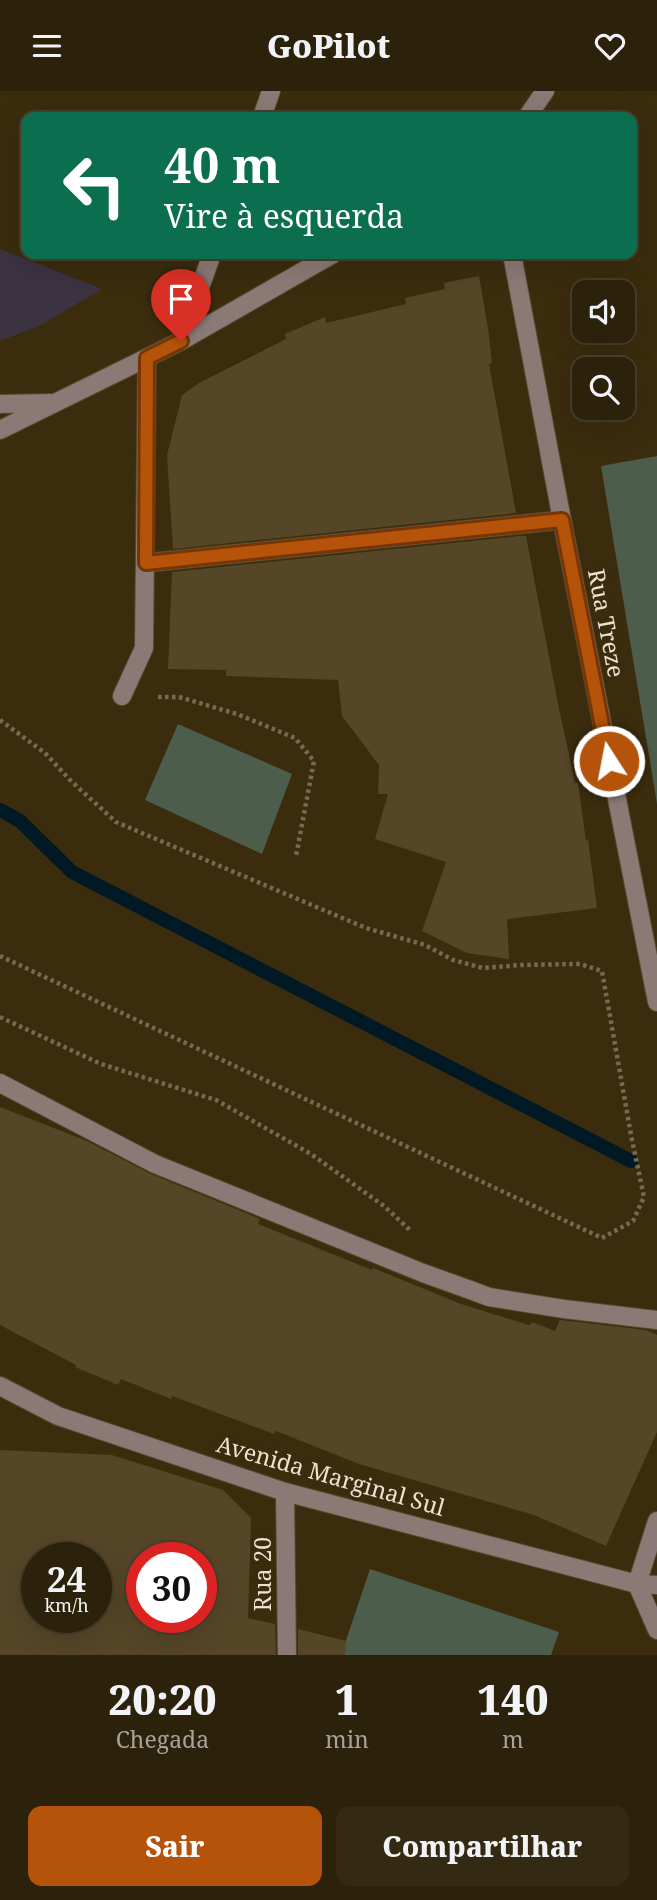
<!DOCTYPE html>
<html lang="pt">
<meta charset="utf-8">
<style>
body{margin:0;font-family:"Noto Serif",serif;background:#342913;color:#f1f3f6;height:100vh;display:flex;flex-direction:column;font-size:26px;white-space:nowrap}
*{box-sizing:border-box;margin:0}
p{font-size:23px;color:#a6a39c}
.icon{flex:none;width:38px;height:38px;fill:none;stroke:currentColor;stroke-width:2;stroke-linecap:round;stroke-linejoin:round}
.map{position:relative;height:1564px;overflow:hidden}
.panel{display:flex;flex-direction:column;background:#2c210a;flex:1}
.panel>*{flex:none}
.top-card{position:absolute;left:21px;top:21px;width:616px;height:147px;border-radius:14px;box-shadow:0 7px 28px #0002,0 0 0 2px #483e2b;background:#0b6e4f;color:#fff;overflow:hidden}
.controls{position:absolute;left:572px;top:189px;display:grid;gap:14px}
.controls a{display:grid;place-items:center;width:63px;height:63px;border-radius:14px;background:#2c210a;box-shadow:0 7px 28px #0002,0 0 0 2px #483e2b;font-size:35px}
.speed{position:absolute;left:21px;top:1451px;display:flex;gap:14px;font-size:35px;font-weight:700;text-align:center}
.speed>*{display:grid;place-content:center;width:91px;height:91px;border-radius:50%;background:#2c210a;box-shadow:0 7px 28px #0002,0 0 0 2px #483e2b;line-height:1}
.speed small{font-size:18px;font-weight:400}
.speed .limit{border:10px solid #d22;background:#fff;color:#111}
.pin{position:absolute;display:grid;place-items:center;width:60px;height:60px;color:#fff;margin:-72px -30px;border-radius:50% 50% 50% 0;rotate:-45deg;box-shadow:0 0 7px #0007}
.pin .icon{rotate:45deg}
.me{position:absolute;width:77px;margin:-38px;rotate:349deg;stroke-linejoin:round;filter:drop-shadow(0 0 5px #0008)}
.turn{display:flex;align-items:center;gap:24px;height:147px;padding:0 28px;font-size:32px}
.turn .icon{width:91px;height:91px;stroke-width:2.5}
.turn b{display:block;font-size:49px;line-height:60px}
.eta{display:flex;justify-content:space-evenly;align-items:center;height:119px;text-align:center}
.eta b{font-size:42px;font-weight:800;line-height:49px}
.cta{display:flex;gap:14px;margin-top:auto;padding:14px 28px}
.cta a{flex:1;height:80px;border-radius:14px;background:#b45309;color:#fff;font-size:28px;font-weight:800;line-height:80px;text-align:center}
.cta a+a{background:#342913;color:#f1f3f6}
header{display:flex;justify-content:space-between;align-items:center;height:91px;padding:0 28px;background:#2c210a;font-size:32px;font-weight:800}
.map>svg:first-child{display:block}
.commercial{fill:#3b3242}
.green{fill:#4c5d4b}
.lines{fill:none;stroke-linecap:round;stroke-linejoin:round}
.stream{stroke:#011925;stroke-width:14}
.building{fill:#554628;fill-rule:evenodd}
.minor-casing{stroke:#57492d;stroke-width:20}
.path{stroke:#776a50;stroke-width:4.5;stroke-dasharray:3.5 3.5;stroke-linecap:butt}
.minor{stroke:#8a7974;stroke-width:18}
.route-casing{stroke:#753606;stroke-width:18}
.route{stroke:#b45309;stroke-width:12}
.labels{text-anchor:middle;dominant-baseline:central;stroke-width:7;stroke-linejoin:round;paint-order:stroke}
.street-label{font-size:23px;fill:#ebe2d1;stroke:#3b2c0e}
</style>
<header><svg class="icon" aria-label="menu" viewBox="0 0 24 24"><path d="M4 6h16M4 12h16M4 18h16"/></svg>GoPilot<svg class="icon" aria-label="heart" viewBox="0 0 24 24"><path d="M12 20l-8-8c-3-5 5-10 8-4 3-6 11-1 8 4z"/></svg></header>
<div class="map">
<svg width="657" height="1564" viewBox="0 0 657 1564">
<rect width="100%" height="100%" fill="#3b2c0e"/>
<path class="commercial" d="M0,158l102,40 -61,36 -41,16z"/>
<g class="green">
<path d="M657,365v348l-56,-338z"/>
<path d="M178,633l114,50 -30,80 -117,-54z"/>
<path d="M370,1478l189,63 -8,23h-210z"/>
</g>
<g class="lines">
<path class="stream" d="M0,719l20,11 52,51 559,289"/>
</g>
<g class="building">
<path d="M479,185l9,52 4,35 -3,1 27,149 -343,36 -6,-94 15,-60 17,-12 87,-44 -1,-5 40,-17 1,6 80,-19 -1,-6 40,-9 -1,-6z"/>
<path d="M519,445h7l32,168 17,79h3l8,58 2,-1 9,68 -90,11 2,40 -42,-6 -45,-22 24,-69 -71,-23 13,-45h-10l1,-29 -37,-49 -4,-36 -112,-4v-6l-58,-1 4,-97z"/>
<path d="M0,1016l87,34 64,33 109,45 -2,5 114,46 1,-2 88,36 68,21 3,-3 23,9 5,-11 86,10 11,5v97l-51,114 -72,-31 -175,-51 -83,-33 -2,3 -102,-38 -1,3 -50,-20 -3,6 -43,-18 1,-2 -76,-40z"/>
<path d="M0,1359l112,5 111,35 28,28 -3,100 27,6 1,31h-276zM37,1466h59v60h-59zM142,1466h59v60h-59z"/>
<path d="M298,1538l48,12 -1,14h-47z"/>
</g>
<g class="lines">
<defs>
<g id="minor">
<path d="M262,26l9,-26"/>
<path d="M527,26l18,-26"/>
<path d="M512,163l50,266 95,482"/>
<path d="M181,250l31,-87"/>
<path d="M0,313l50,-1"/>
<path d="M0,339l181,-89 152,-87"/>
<path d="M146,472l416,-43"/>
<path d="M122,605l22,-48 3,-290"/>
<path d="M0,992l155,81 268,109 50,18 16,6 75,12 93,11"/>
<path d="M0,1295l58,30 227,76 352,92 20,1"/>
<path d="M285,1401l2,163"/>
<path d="M657,1430l-20,63 20,46"/>
</g>
</defs>
<use href="#minor" class="minor-casing"/>
<g class="path">
<path d="M158,606h21l58,17 58,24 19,23 -18,95"/>
<path d="M0,629l45,33 26,28 45,41 250,106 59,17 28,15 30,8 38,-3 59,-1 22,7 29,164 13,62 -11,24 -31,17 -602,-282"/>
<path d="M0,926l101,47 115,36 95,54 73,52 28,26"/>
</g>
<use href="#minor" class="minor"/>
</g>
<g class="lines">
<defs>
<path id="route" d="M181,250l-34,17 -1,205 416,-43 47,241"/>
</defs>
<use href="#route" class="route-casing"/>
<use href="#route" class="route"/>
</g>
<g class="labels">
<g class="street-label">
<text transform="translate(607 532) rotate(79)">Rua Treze</text>
<text transform="translate(331 1384) rotate(16)">Avenida Marginal Sul</text>
<text transform="translate(262 1483) rotate(-90)">Rua 20</text>
</g>
</g>
</svg>
<div class="controls">
<a><svg class="icon" aria-label="sound" viewBox="0 0 24 24"><path d="M4 9h4l5-4v14l-5-4H4zM17 9q2 3 0 6"/></svg></a>
<a><svg class="icon" aria-label="search" viewBox="0 0 24 24"><circle cx="10" cy="10" r="6"/><path d="M15 15l6 6"/></svg></a>
</div>
<div class="speed"><div>24<small>km/h</small></div><div class="limit">30</div></div>
<div class="pin" style="left:181px;top:250px;background:#d93025"><svg class="icon" aria-label="arrive" viewBox="0 0 24 24"><path d="M6 21V4h12l-3 4 3 4H6"/></svg></div>
<svg class="me" style="left:609px;top:670px" viewBox="-20 -20 40 40"><circle r="17" fill="#b45309" stroke="#fff" stroke-width="3"/><path d="M0-11L8 9 0 5-8 9z" fill="#fff"/></svg>
<div class="top-card">
<div class="turn"><svg class="icon" aria-label="left" viewBox="0 0 24 24"><path d="M17 20v-9H6M10 6l-5 5 5 5"/></svg><div><b>40 m</b>Vire à esquerda</div></div>
</div>
</div>
<section class="panel">
<div class="eta">
<div><b>20:20</b><p>Chegada</p></div>
<div><b>1</b><p>min</p></div>
<div><b>140</b><p>m</p></div>
</div>
<div class="cta"><a>Sair</a><a>Compartilhar</a></div>
</section>
